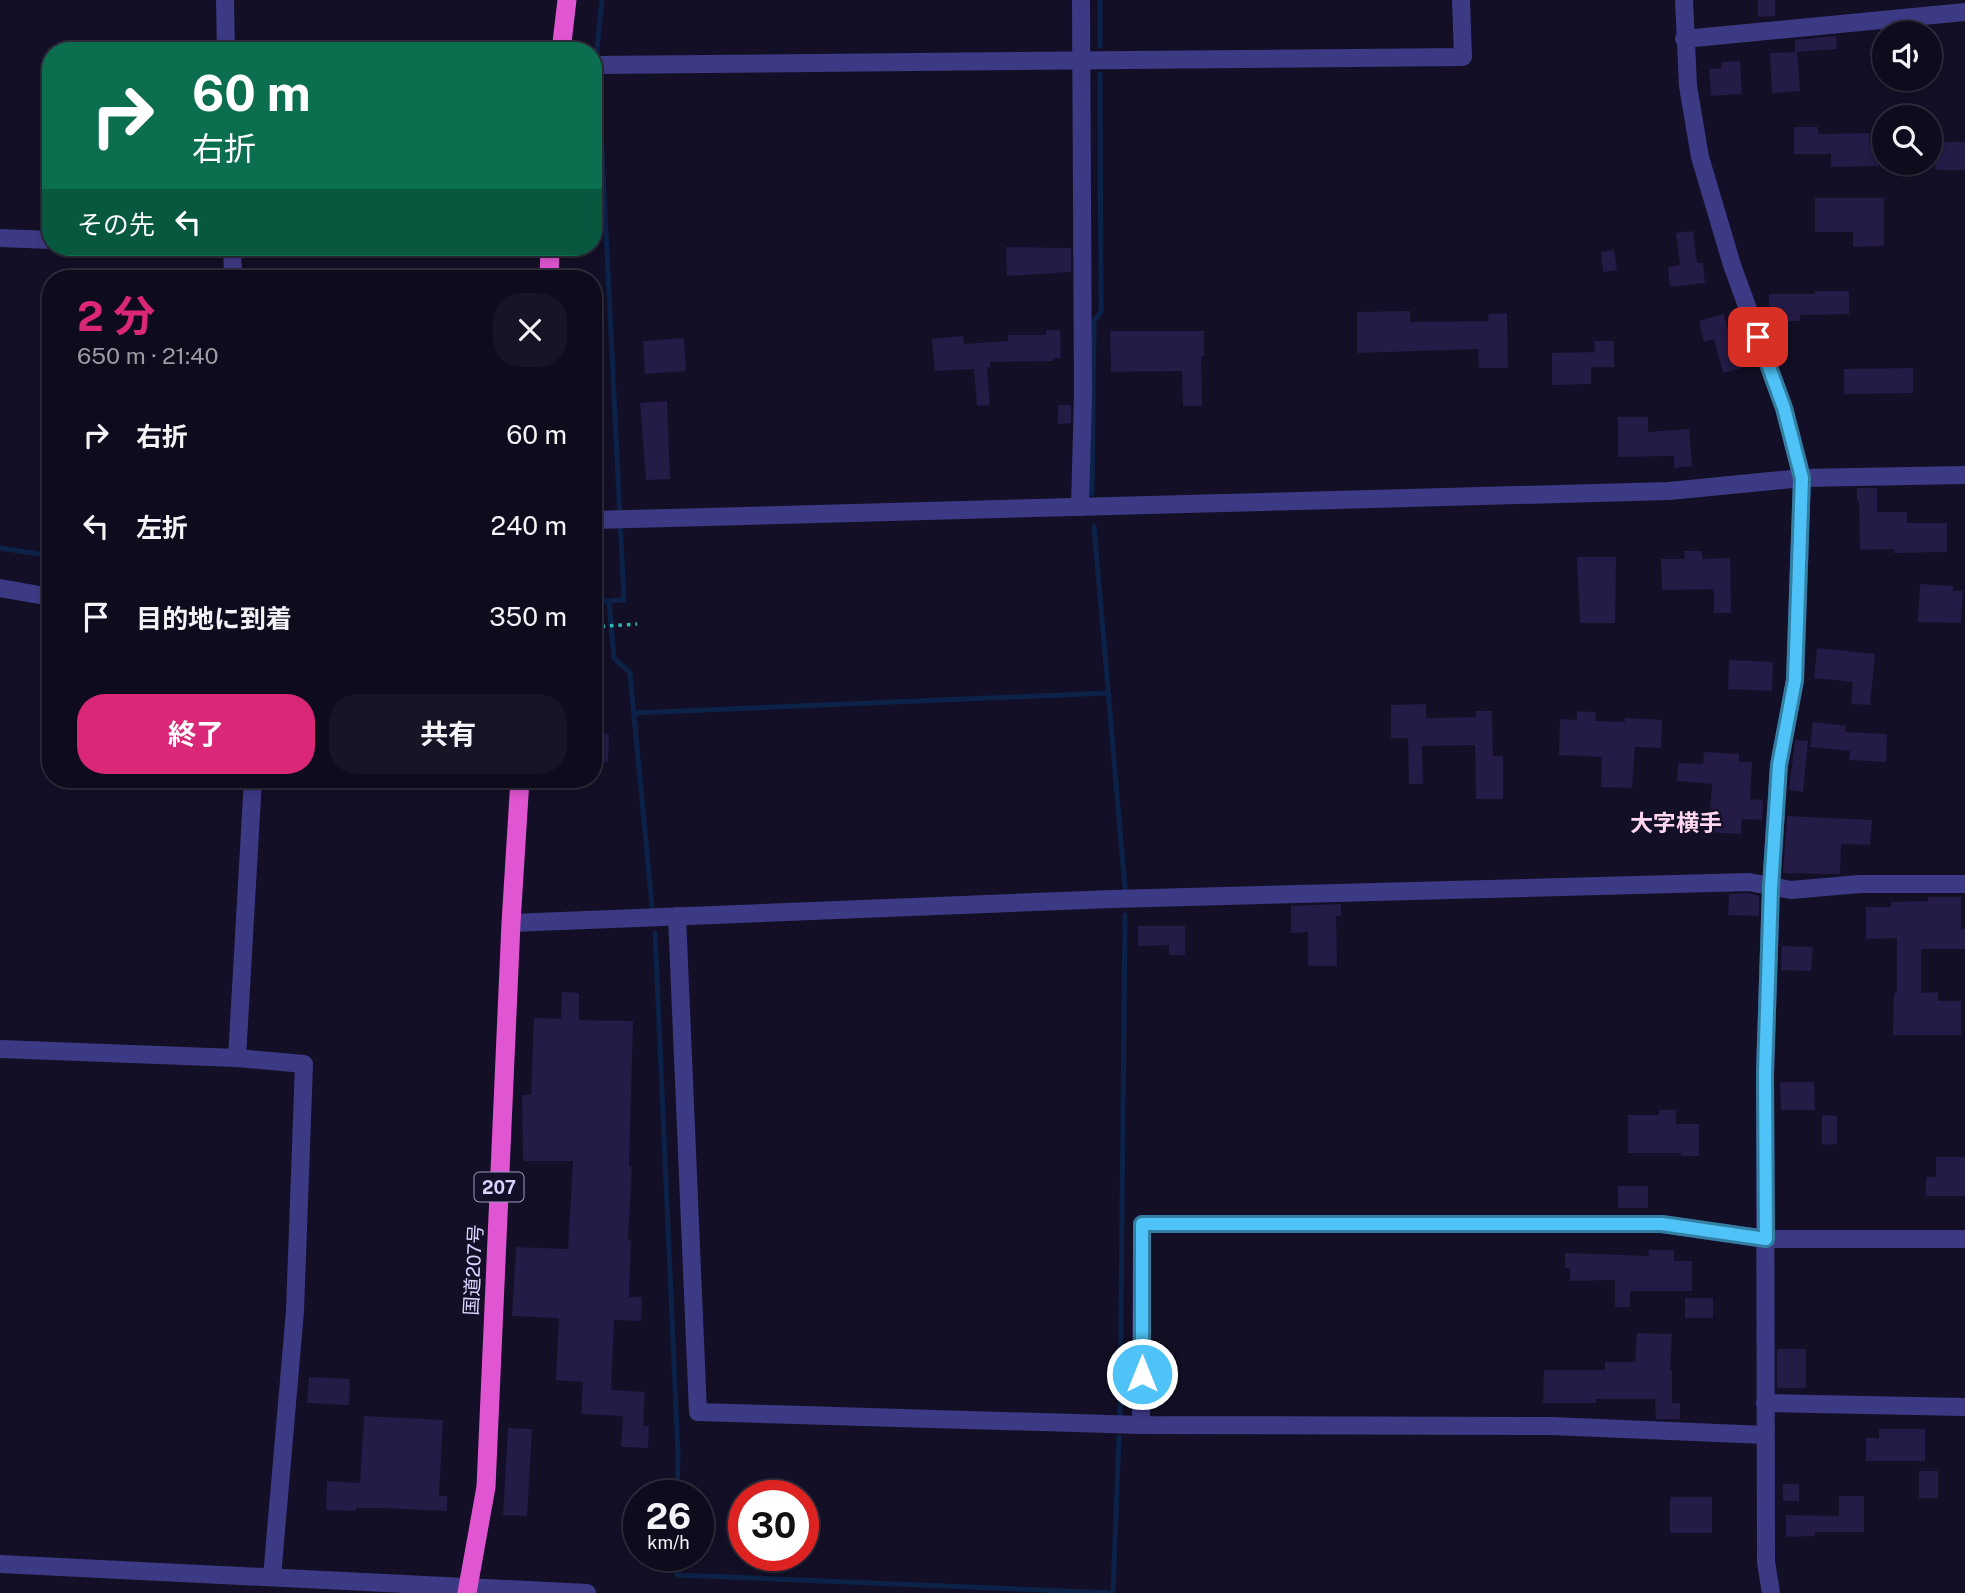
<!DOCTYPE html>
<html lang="ja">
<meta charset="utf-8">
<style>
body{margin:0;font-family:"Public Sans","Noto Sans JP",sans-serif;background:#171425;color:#f1f3f6;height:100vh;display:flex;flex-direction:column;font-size:26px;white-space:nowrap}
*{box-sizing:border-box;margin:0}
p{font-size:23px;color:#9b9ba3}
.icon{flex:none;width:38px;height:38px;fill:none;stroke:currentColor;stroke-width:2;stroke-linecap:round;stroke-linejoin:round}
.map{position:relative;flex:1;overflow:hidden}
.side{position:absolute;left:42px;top:270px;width:560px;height:518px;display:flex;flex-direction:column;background:#0e0b1c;border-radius:28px;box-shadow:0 4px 10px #0003,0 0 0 2px #2e2b3b}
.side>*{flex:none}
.top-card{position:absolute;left:42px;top:42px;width:560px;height:214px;border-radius:28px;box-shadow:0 4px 10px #0003,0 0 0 2px #2e2b3b;background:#0b6e4f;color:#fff;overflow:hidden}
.fabs{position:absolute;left:1872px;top:21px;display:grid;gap:14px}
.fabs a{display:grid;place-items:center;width:70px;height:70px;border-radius:50%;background:#0e0b1c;box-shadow:0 4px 10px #0003,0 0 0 2px #2e2b3b;font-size:35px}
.speed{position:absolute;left:623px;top:1480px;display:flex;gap:14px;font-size:35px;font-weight:700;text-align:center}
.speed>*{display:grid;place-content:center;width:91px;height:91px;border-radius:50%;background:#0e0b1c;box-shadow:0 4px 10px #0003,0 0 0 2px #2e2b3b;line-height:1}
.speed small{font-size:18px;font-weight:400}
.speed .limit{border:10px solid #d22;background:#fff;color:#111}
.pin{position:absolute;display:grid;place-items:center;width:60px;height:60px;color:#fff;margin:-30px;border-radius:14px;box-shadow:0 4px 10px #0006}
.me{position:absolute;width:77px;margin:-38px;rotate:0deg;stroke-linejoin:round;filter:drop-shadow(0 0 5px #0008)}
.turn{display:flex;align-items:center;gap:24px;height:147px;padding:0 35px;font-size:32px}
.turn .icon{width:91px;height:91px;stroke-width:2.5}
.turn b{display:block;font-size:49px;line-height:60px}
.then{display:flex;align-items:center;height:66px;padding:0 35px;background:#0003;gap:14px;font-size:26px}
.round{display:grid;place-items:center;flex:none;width:74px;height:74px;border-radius:28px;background:#171425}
.head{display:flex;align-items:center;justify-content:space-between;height:119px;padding:0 35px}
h1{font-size:42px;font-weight:700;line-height:52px;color:#db2777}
.cta{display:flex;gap:14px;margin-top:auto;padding:14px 35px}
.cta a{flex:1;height:80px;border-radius:28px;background:#db2777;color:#fff;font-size:28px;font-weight:700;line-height:80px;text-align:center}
.cta a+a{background:#171425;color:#f1f3f6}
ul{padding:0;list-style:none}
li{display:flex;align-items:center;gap:21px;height:91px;padding:0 35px}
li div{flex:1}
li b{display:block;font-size:26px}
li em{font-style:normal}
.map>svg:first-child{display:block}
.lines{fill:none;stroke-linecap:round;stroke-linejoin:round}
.stream{stroke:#0c2248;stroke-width:5}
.building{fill:#241b47}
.path{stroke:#2fb8b0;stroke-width:3.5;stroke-dasharray:3.5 5;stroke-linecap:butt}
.minor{stroke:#3d3a85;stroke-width:18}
.tertiary{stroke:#3d3a85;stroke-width:18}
.trunk{stroke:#e055d1;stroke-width:19}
.route-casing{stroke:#337fa1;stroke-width:18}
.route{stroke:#4fc3f7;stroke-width:12}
.labels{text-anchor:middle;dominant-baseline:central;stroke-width:5;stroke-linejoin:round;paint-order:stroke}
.shield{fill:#130f26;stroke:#9e99be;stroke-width:2}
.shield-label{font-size:18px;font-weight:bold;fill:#d9d4ff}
.street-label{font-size:19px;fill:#d9d4ff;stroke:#130f26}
.quarter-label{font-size:23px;font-weight:bold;fill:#ffd6f0;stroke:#130f26}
</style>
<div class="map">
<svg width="1965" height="1593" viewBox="0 0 1965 1593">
<rect width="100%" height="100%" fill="#130f26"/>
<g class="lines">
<g class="stream">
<path d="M1100,0v46"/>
<path d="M1092,494l2,-173 7,-9 -1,-238"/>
<path d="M1094,526l31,362"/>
<path d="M0,548l51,8"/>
<path d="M593,602l31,-2 -27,-552 5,-48"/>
<path d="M609,603l5,55 16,15 22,233"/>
<path d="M634,713l474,-20"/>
<path d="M655,933l23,521 -1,42"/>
<path d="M1120,1415l5,-500"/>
<path d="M677,1556v19l436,18 6,-156"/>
</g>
</g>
<g class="building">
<path d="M1758,0h17v16l-17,1z"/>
<path d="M1836,36l1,13 -42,3v-12z"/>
<path d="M1797,52l3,39 -28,2 -2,-40z"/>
<path d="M1740,61l2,33 -31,2 -2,-27 13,-1 -1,-6z"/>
<path d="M1794,127h24v7l51,-1v12h10v21l-48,1v-13h-37z"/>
<path d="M1934,142h31v28h-30z"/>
<path d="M1815,198h69v48l-31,1v-15h-38z"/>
<path d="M1693,231l4,32h6l2,20 -35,4 -2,-20 12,-2 -4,-32z"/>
<path d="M1006,247l65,1v24l-64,4z"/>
<path d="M1614,250l3,20 -14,2 -2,-20z"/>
<path d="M1815,291h34v23l-49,1v6h-31v-27h46z"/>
<path d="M1410,311v11l79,-1 -1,-7 19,-1 1,55h-29l-1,-19 -121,4v-41z"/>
<path d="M1724,314l9,37 17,-4 5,18 -32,8 -9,-34 -10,3 -5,-21z"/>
<path d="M1046,330h14l1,28h-8v3l-63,1v5l-3,1 3,37 -13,1 -3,-37 -39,2 -3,-32 31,-3 1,8 44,-3v-6h38z"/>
<path d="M1110,331h94v25h-3l1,50h-19l-1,-35 -71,1z"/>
<path d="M684,338l2,33 -41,3 -2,-33z"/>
<path d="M1594,341h20v26h-23v17l-39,1v-32l43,-1z"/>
<path d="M1913,368v25l-69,1v-25z"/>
<path d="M667,401l3,78 -24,1 -6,-77z"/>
<path d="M1058,405h13v18l-13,1z"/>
<path d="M1618,417h30v15l41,-3 3,37 -18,2v-12l-56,1z"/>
<path d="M1857,488h20v24h30v11h40v29l-53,1v-4l-34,1 -1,-49h-2z"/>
<path d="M1684,551h18v8l28,-1 1,55h-17v-24l-52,1 -1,-31h24z"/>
<path d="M1577,557h39l-1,66h-35z"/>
<path d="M1920,584l33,2v5h10l-2,32 -43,-1z"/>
<path d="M1817,648l58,6 -5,51 -19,-1 2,-22 -39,-4z"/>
<path d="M1729,660l44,2 -1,29 -44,-2z"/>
<path d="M1426,704v14l50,-1v-6h16l1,45h10v43h-27l-1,-54 -53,1 1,38h-14l-1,-46h-17v-33z"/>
<path d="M1577,711l19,1 -1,9 30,1v-4l37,2 -1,28 -26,-1 -3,41 -31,-1 1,-30 -43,-2 1,-36 17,1z"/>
<path d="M1813,722l33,4 -1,6 42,2 -1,28 -37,-2 1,-9 -40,-4z"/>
<path d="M593,733l16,1 -1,28 -15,-1z"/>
<path d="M1795,740l13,1 -5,51 -14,-2z"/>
<path d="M1704,752l35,2v8h13l-2,37 13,1 -1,20 -20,-1 -1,15 -37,-2v-19l6,1 2,-30 -35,-3 1,-18 25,1z"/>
<path d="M1787,816l85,4 -2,25 -29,-1 -1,30 -57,-1z"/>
<path d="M1748,893l11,3v20l-31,-1 1,-21z"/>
<path d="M1928,897h33v32h4v20h-44v44l17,-1v9h23v34h-68l1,-42h3v-55l-31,1v-32h25v-5l37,-1z"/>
<path d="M1341,904v12h-5l1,50h-29v-34l-17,1v-27z"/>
<path d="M1138,926h47v29h-16v-10l-31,1z"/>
<path d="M1782,946l31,1 -2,24 -30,-1z"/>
<path d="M562,992l17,1v27l54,1 -4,145h3l-4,74h3l-2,57h13l-1,24 -27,-1 -3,70 34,2 -2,34h6l-1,22 -27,-1 2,-31 -42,-2 2,-32 -27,-2 3,-62 -47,-2 4,-69 52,2 5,-88h-50l-1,-66h9l3,-77 27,1z"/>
<path d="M1780,1082h34l1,28h-34z"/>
<path d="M1659,1110h17v14h23v32h-18v-3h-53v-38h31z"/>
<path d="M1822,1115l15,1v28l-15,1z"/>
<path d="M1936,1157h29v39h-39v-19h10z"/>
<rect x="1618" y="1186" width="30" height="22"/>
<path d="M1648,1250h26v11h18v30h-62v16h-15v-27l-45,1v-13h-5v-15l84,3z"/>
<rect x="1685" y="1298" width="28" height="20"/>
<path d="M1637,1333l35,1 -2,36h2v33h8v16h-24l-1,-20h-59v4h-53l1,-33h61v-8h30z"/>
<rect x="1777" y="1349" width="29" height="39"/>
<path d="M309,1377l41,2 -1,26 -42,-2z"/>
<path d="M364,1416l79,4 -4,76h8v15l-65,-3h-26v3l-30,-1 1,-29 33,2z"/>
<path d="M508,1428l24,1 -5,87 -24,-1z"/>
<path d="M1879,1429h46v32h-59v-23h13z"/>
<rect x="1919" y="1471" width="19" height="27"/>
<rect x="1783" y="1484" width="16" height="17"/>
<path d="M1839,1496h25v36h-49v4l-29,1v-22l53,1z"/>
<rect x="1670" y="1497" width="42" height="36"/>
</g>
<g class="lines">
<path class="path" d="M593,627l44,-3"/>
<g class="minor">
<path d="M225,0l1,51"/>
<path d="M1684,0l4,86 12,71 32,108 52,143 18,70 -7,202 -16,85 -8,122 -6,187 1,488 5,31"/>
<path d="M1684,39l281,-27"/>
<path d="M593,65l870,-8 -2,-57"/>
<path d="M0,238l51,2"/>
<path d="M187,247l45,2"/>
<path d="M232,247l1,31"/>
<path d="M1080,507l3,-113 -2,-394"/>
<path d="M677,916l21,496 443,13 411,1 213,9"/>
<path d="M511,923l601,-24 637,-17 42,8 69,-6h105"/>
<path d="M0,1049l237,9 67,6 -9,247 -23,266"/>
<path d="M237,1058l16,-279"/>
<path d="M1765,1403l200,4"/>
<path d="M1141,1425l1,-201h520l104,15h199"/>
<path d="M0,1564l587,29"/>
</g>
<g class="tertiary">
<path d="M593,520l1076,-29 133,-13 163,-3"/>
<path d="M0,588l51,9"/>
</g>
<g class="trunk">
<path d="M561,51l6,-51"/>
<path d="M549,278l1,-31"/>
<path d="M467,1593l19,-106 25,-564 9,-144"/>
</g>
</g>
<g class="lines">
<defs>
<path id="route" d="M1142,1374v-150h520l104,15 -1,-166 6,-186 8,-122 16,-85 7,-202 -18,-70 -26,-71"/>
</defs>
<use href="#route" class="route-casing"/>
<use href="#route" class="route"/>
</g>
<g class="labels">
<rect class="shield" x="474.5" y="1172.5" width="49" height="29" rx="5"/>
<g class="shield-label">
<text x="499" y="1187">207</text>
</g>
<g class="street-label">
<text transform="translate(473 1270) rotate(-87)">国道207号</text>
</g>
<g class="quarter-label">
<text x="1676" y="822">大字横手</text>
</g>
</g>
</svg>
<div class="fabs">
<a><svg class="icon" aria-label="sound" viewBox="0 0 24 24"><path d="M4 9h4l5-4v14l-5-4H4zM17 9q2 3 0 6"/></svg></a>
<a><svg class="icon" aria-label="search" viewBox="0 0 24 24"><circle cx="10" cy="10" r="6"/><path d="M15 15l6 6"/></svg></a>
</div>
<div class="speed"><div>26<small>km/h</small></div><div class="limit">30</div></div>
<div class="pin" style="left:1758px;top:337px;background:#d93025"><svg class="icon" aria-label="arrive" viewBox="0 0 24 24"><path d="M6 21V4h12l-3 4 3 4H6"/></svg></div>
<svg class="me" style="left:1142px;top:1374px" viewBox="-20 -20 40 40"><circle r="17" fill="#4fc3f7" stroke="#fff" stroke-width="3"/><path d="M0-11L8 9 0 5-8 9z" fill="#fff"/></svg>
<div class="top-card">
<div class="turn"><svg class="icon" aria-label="right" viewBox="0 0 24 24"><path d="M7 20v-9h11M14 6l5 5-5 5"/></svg><div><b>60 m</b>右折</div></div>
<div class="then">その先<svg class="icon" aria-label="left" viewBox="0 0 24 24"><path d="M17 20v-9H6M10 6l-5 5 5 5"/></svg></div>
</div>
<section class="side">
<div class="head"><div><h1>2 分</h1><p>650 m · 21:40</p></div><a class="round"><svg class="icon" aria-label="close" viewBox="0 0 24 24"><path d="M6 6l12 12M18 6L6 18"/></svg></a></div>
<ul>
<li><svg class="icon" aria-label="right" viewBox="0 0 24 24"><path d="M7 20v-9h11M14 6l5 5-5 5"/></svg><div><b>右折</b></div><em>60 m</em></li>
<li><svg class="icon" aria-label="left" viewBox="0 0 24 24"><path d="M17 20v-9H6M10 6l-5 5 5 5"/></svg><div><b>左折</b></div><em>240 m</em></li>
<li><svg class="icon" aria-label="arrive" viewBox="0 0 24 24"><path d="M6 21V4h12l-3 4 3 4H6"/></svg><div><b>目的地に到着</b></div><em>350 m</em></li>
</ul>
<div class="cta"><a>終了</a><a>共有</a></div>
</section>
</div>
